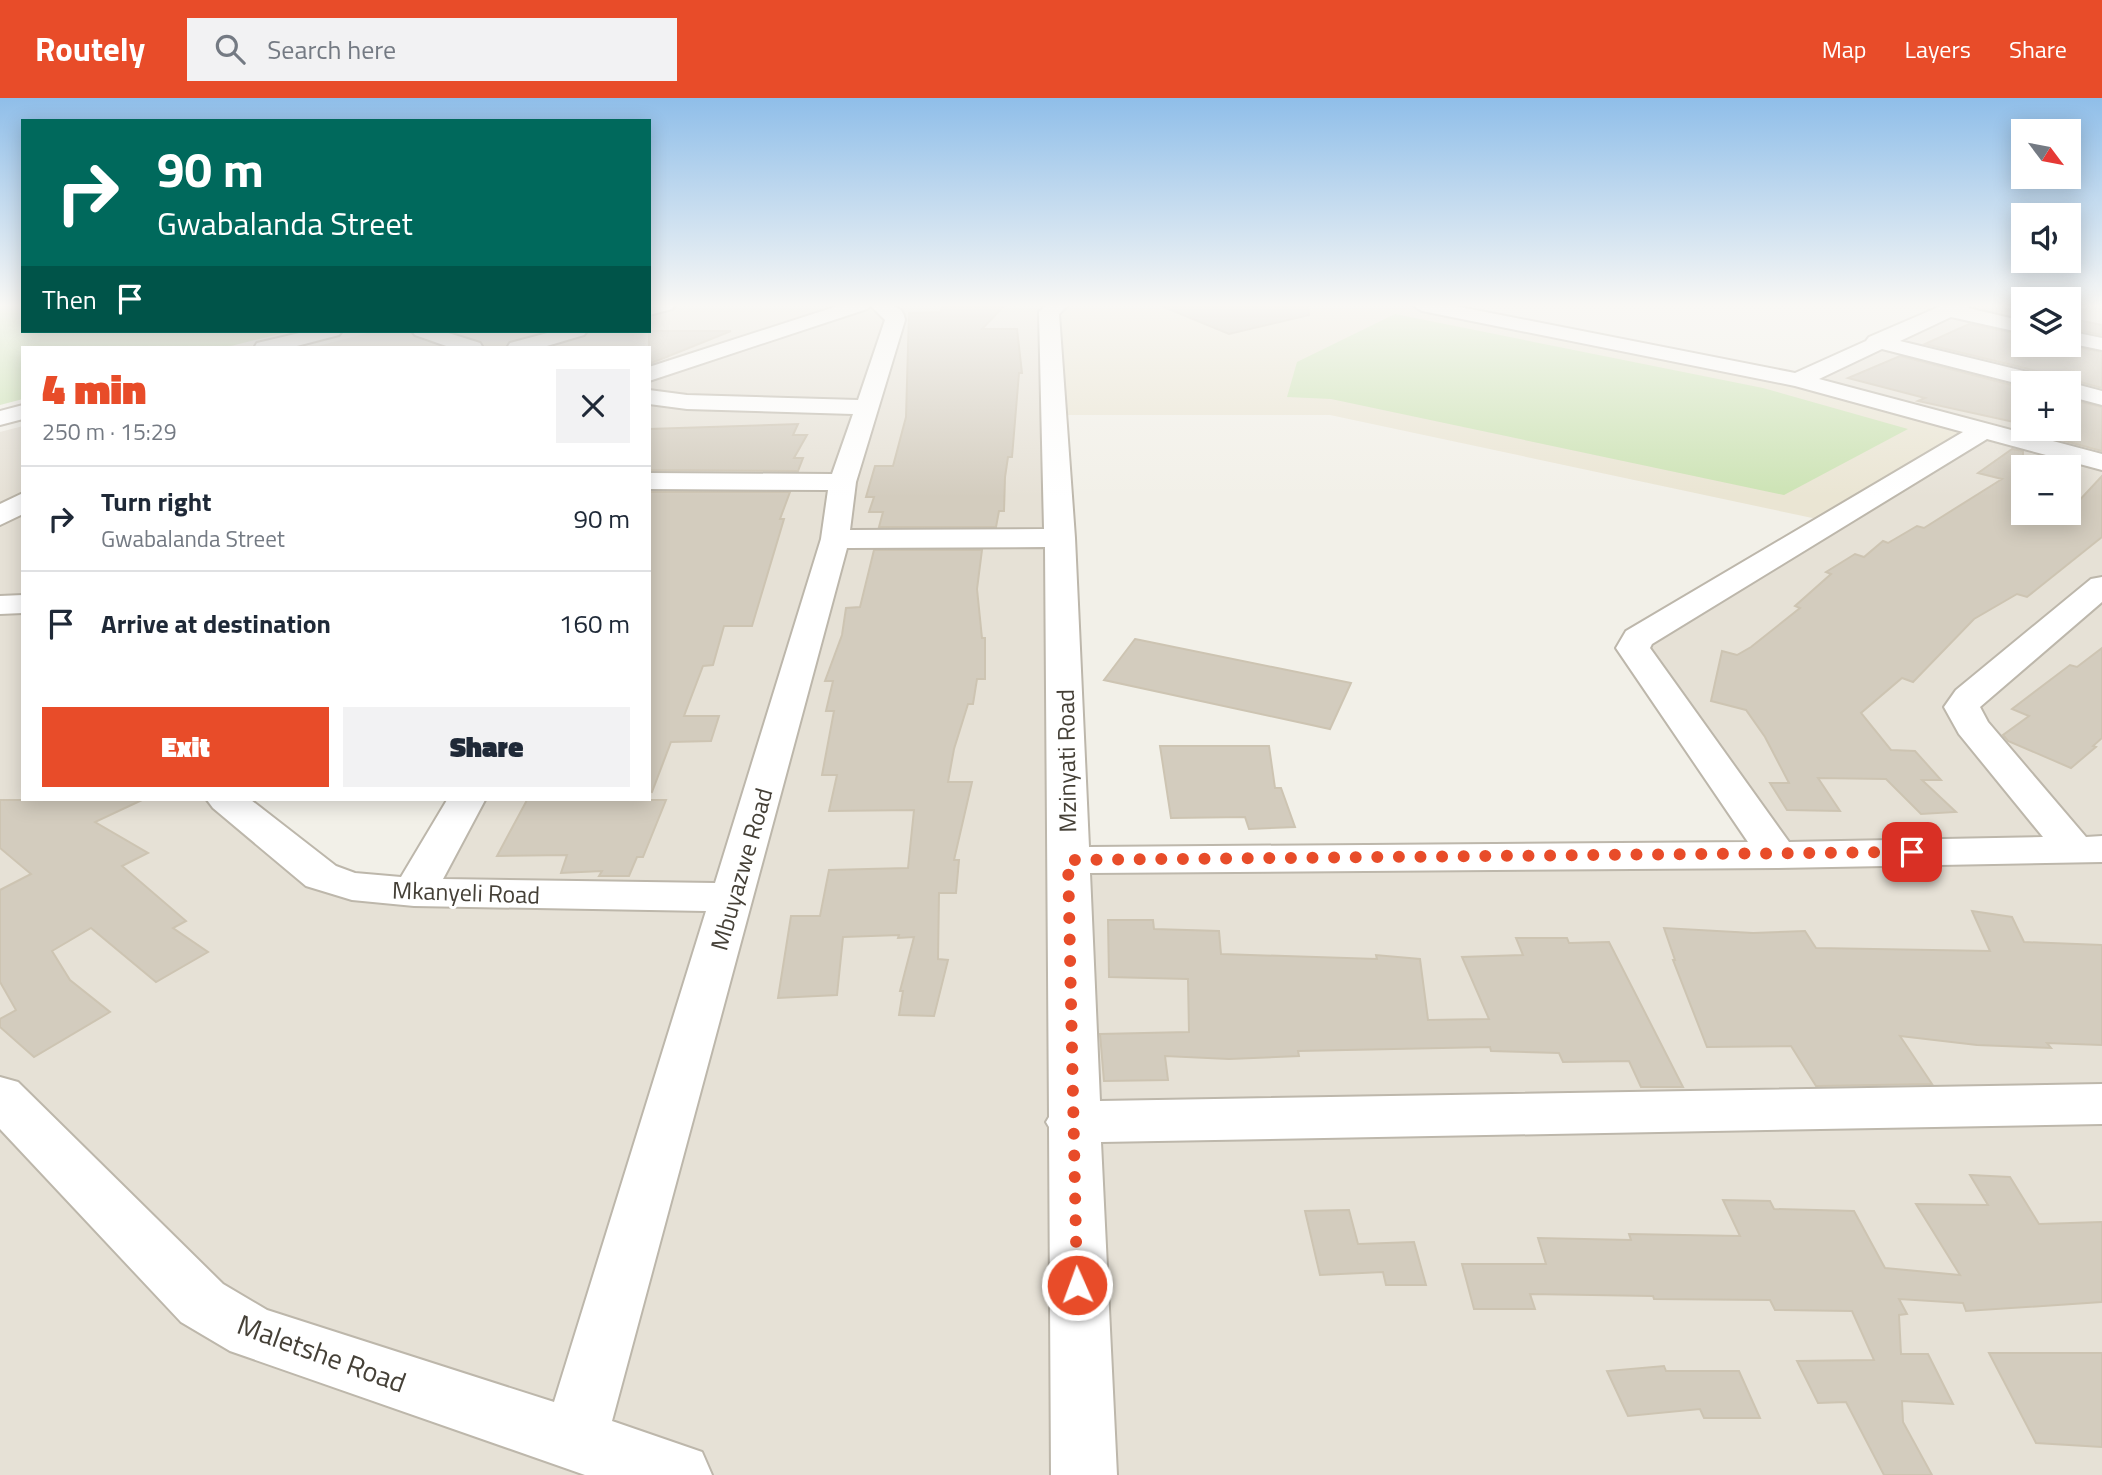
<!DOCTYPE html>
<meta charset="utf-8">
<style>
body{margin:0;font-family:"Titillium Web",sans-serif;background:#f2f2f3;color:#1f2937;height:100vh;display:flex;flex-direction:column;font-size:26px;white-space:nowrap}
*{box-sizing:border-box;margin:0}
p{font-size:23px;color:#747a83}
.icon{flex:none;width:38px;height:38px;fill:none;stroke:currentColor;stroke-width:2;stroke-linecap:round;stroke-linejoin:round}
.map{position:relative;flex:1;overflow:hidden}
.details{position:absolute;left:21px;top:248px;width:630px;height:455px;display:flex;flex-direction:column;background:#fff;border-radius:0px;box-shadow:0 4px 18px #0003}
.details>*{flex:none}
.banner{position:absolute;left:21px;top:21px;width:630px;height:214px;border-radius:0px;box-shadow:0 4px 18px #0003;background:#00695c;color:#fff;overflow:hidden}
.needle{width:46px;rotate:122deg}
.fabs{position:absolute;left:2011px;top:21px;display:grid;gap:14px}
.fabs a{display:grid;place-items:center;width:70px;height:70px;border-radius:0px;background:#fff;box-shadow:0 4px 18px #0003;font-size:35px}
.pin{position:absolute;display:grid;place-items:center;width:60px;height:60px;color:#fff;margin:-30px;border-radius:14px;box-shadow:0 4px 10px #0006}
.me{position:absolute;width:77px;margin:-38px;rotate:358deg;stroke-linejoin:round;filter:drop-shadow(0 0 5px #0008)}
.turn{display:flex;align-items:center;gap:24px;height:147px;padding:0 21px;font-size:32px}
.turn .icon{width:91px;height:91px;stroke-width:2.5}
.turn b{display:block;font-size:49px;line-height:60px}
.then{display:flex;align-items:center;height:66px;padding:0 21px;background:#0003;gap:14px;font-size:26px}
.round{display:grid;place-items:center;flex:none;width:74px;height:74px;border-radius:0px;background:#f2f2f3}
.summary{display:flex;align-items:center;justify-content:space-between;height:119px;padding:0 21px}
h1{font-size:42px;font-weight:800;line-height:52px;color:#e84c29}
.button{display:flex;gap:14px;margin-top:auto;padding:14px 21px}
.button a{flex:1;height:80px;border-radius:0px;background:#e84c29;color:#fff;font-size:28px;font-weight:800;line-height:80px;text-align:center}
.button a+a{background:#f2f2f3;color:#1f2937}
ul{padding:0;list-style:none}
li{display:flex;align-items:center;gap:21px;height:105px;padding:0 21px;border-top:2px solid #e0e1e3}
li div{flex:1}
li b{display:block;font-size:26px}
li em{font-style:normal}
header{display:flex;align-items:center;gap:42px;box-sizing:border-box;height:98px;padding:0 35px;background:#e84c29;color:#fff}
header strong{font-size:33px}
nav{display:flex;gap:38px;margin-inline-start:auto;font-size:24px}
.search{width:490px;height:63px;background:#f2f2f3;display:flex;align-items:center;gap:18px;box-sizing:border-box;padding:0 24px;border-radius:0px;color:#747a83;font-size:26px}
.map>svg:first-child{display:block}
.residential{fill:#e6e1d6;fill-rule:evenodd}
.education{fill:#eae5d3}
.green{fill:#cce3b4}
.building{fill:#d3ccbe;stroke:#cdc4b2;stroke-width:2}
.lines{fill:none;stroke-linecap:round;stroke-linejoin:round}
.minor-casing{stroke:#bdb7ab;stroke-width:4}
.minor{fill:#fff;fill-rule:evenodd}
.route{stroke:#e84c29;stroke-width:12;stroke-dasharray:0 21.6}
.labels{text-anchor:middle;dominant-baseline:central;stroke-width:6;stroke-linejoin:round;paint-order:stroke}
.street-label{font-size:24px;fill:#454037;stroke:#fff}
.near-street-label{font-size:28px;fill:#454037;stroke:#fff}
</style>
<header>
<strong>Routely</strong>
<div class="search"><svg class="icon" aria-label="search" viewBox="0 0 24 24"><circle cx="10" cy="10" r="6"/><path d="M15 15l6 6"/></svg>Search here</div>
<nav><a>Map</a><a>Layers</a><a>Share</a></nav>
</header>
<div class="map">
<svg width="2102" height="1377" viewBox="0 0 2102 1377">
<rect width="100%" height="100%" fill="#f2f0e8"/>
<path class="residential" d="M649,207h399l-7,7 11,554 738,-3 -143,-205 3,-18 184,-111 -24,-149 144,-75h69v40h45l1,-40h33v1170h-2102v-1043l23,-6v374h184l103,82 109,19 56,-101h174v-452h-339l65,-17h274zM2023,285h45v46h-45zM2023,369h45v46h-45z"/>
<path class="education" d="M1071,207h334l390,78 175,47 -153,89 -487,-104h-266l-4,-106z"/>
<g class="green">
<path d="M0,207h23v26h269l-69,17h-200v51l-23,6z"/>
<path d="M1395,216l368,74 145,41 -124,66 -453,-96 -44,-2 10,-35z"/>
</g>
<g class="building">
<path d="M942,207h63l-23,24h35l5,44h-3l-7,84h-4l-3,20 -1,34h-5l-3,16h-117l4,-15h-14l5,-15h-8l9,-31h18l13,-49 3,-104 32,-1z"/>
<path d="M1159,207h149l1,10 -80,19z"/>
<path d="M2068,220l34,7v10l-34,-7z"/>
<path d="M1969,226l54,11v10h43l36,7v36l-33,-9 -11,4 -5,-8 -128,-31z"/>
<path d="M649,233h82l-82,33z"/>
<path d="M1900,258l123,32v36l-105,-23 7,-3 -77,-20z"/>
<path d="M2068,301l34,8v44l-67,-18 6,-4h27z"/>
<path d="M798,326l-5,11h14l-13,23h9l-5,13 -149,-1v-41z"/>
<path d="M2012,351l11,2v62h45v-10l7,2 27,-29v61l-75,60 -10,-3 -43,25 -61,63 -11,-4 -41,35 30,37 24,1 26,29h-19l34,32 -35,2 -35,-35 -68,-1 22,33 -53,-1 -17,-27h19l-24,-46 -19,-27 -35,-9 11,-50 15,4 14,-8 49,-39 -5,-2 36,-32 -5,-2 29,-18 9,3 19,-16 5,2 29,-17 7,2 78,-49 -24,-6z"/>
<path d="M649,394h141l-10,27h4l-32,107h-28l-11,39 -10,1 -19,50h35l-8,25 -40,1 -19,50 -3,-1z"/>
<path d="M874,452h108l-5,39 5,49h3v41h-8l-4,25h-5l-14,45 -6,33h24l-18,78h5l-3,33h-17l-1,66 10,1 -14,56 -35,-1 4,-24h-3l14,-54 -16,1 1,-3 -56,2 -6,58 -59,3 13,-82h29l9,-46 79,-2 6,-58 -85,1 8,-36h-15l12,-64h-8l7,-30h-8l17,-46 4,-27 14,-1z"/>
<path d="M1135,541l216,44 -21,46 -226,-49z"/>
<path d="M2102,550v90l-9,8 3,1 -25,21 -63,-27 -5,-6 26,-19 -17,-7 58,-44 7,2z"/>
<path d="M1160,648h109l6,42h6l14,39 -46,2 -4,-12 -74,1z"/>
<path d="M0,702h142l-47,22 53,31 -26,13 64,55 -13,7 35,24 -52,30 -65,-54 -39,23 18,29 40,32 -76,45 -34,-30v-8l16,-9 -16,-28v-92l31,-16 -31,-26z"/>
<path d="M527,702h139l-23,57h-6l-8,19h-30l3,-5 -41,2 6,-18 -70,1z"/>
<path d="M1972,813l40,6 12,25 78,3v100l-55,-2 4,5 -74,-3 -77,-9 32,48 -116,2 -25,-40 -84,1 -34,-87h2l-11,-32 89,5 52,-2 11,17 174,3z"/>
<path d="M1108,822h45l1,9 65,2 2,23 156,5 -1,-4 44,4 8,61 61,-1 -27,-62 61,-2 -7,-17h51l2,5 40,-1 74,145h-42l-12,-26 -66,1 -4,-9 -68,-2 -1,-4 -192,4 1,5 -70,3 -64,-3 3,24 -64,1 -4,-47 89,-2 -1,-53 -79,-2z"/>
<path d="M1970,1077l40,2 29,47 63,-2v80l-136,9 -3,-8 -64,-4 8,15 -8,1 2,39h27l25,50 -51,-3 1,21 29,53h-48l-38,-73 -28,1 -21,-42 77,-1 -22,-49 -77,-1 -5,-10 -116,-1 -1,-3 -123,-2 5,15h-61l-12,-45h84l-8,-26 93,2 -2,-6 111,2 -17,-36 47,1 4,8 80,2 31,57 75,7 -44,-71 72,1z"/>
<path d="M1349,1112l9,34 56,-2 12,43h-40l-3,-13 -63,3 -15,-64z"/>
<path d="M1989,1255h113v94l-66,-4z"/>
<path d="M1664,1268l2,5h73l21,47h-56l-4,-9 -72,7 -21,-45z"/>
</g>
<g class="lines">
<defs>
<g id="minor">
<path d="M649,207h26l-3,4 -23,6z"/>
<path d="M841,207h29l-3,4 -218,72v-14z"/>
<path d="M870,207c14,-1 33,-3 35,15l-49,162 -6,48 194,-1 -5,-217 7,-7h22l-9,9 16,224 14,309 659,-5 -132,-194 10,-17 337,-199 -168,-46 -373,-75 -10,-6h38l345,68 71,-32 3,-4 72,-31 29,-1 -2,3 55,13v12l-72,-16 -51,24 152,37 3,5 -32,2 -141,-36 -63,30 283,75v16l-115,-31 -335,205 -2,4 139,194 254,-5 -84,-103 -15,-27 12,-17 135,-111 11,-2v25l-122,105 8,15 98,115 16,-1v26l-325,6 -687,5 10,228 1002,-17v40l-1001,18 16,333h-66l-2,-348 -3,-5 3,-5 -4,-570 -198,1 -235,873 90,31 10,23h-127l-355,-124 -49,-29 -181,-193v-52l18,5 205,202 44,26 287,92 152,-491 -292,-5 -62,-6 -46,-14 -93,-78 -6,-8h44l85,66 19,7 46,4 46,-77h38l-42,79 272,4 106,-344 7,-49 -179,-1v-16l183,1 21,-60 -166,-5 -38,-5v-14l38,5 171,5 27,-80z"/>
<path d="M308,233h34l-3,4 -50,13h-35l3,-5z"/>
<path d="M412,233h30l38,12 3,5h-31l-37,-13z"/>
<path d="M555,233h32l-3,4 -44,13h-33l3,-5z"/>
<path d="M2068,233l34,7v12l-34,-7z"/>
<path d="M2068,284l34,9v14l-34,-9v-13h-5z"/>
<path d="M23,307v14l-23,6v-14z"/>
<path d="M23,395v21l-23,11v-21z"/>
<path d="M23,497v18l-23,1v-18z"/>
</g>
</defs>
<use href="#minor" class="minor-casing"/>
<use href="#minor" class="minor"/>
</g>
<linearGradient id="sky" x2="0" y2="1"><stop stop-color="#8fbee9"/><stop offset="0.52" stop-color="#f9f8f5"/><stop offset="1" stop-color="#f9f8f5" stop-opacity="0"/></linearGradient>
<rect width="2102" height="399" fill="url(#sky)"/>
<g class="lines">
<path class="route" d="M1077,1187l-9,-425 844,-8"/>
</g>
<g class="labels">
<g class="street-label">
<text transform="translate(1066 663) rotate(-91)">Mzinyati Road</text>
<text transform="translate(741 771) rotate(-74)">Mbuyazwe Road</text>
<text transform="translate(466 794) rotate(2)">Mkanyeli Road</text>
</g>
<g class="near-street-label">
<text transform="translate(322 1255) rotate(20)">Maletshe Road</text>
</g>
</g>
</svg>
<div class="fabs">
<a><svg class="needle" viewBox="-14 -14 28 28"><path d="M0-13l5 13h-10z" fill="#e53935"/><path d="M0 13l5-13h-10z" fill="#747a83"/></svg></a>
<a><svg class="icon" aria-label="sound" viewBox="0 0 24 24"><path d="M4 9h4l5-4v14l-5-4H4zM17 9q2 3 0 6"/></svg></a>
<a><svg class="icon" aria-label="layers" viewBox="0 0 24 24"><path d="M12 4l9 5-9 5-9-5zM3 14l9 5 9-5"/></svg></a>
<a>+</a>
<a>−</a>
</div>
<div class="pin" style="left:1912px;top:754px;background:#d93025"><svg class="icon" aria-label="arrive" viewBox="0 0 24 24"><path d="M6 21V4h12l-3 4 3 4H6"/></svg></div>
<svg class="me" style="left:1077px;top:1187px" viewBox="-20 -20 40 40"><circle r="17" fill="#e84c29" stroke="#fff" stroke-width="3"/><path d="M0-11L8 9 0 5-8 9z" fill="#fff"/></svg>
<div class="banner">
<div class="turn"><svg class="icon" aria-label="right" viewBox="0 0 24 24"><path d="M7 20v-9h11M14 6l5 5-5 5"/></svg><div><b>90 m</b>Gwabalanda Street</div></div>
<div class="then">Then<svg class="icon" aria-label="arrive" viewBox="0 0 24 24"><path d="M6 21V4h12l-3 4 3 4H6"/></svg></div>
</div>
<section class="details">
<div class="summary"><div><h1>4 min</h1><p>250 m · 15:29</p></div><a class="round"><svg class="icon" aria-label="close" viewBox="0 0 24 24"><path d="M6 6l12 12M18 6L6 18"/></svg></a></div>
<ul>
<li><svg class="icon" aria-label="right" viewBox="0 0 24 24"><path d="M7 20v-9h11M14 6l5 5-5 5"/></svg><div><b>Turn right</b><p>Gwabalanda Street</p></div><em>90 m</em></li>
<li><svg class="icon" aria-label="arrive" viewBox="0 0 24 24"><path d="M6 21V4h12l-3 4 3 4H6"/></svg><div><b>Arrive at destination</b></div><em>160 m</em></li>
</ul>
<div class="button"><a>Exit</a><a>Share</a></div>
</section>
</div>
